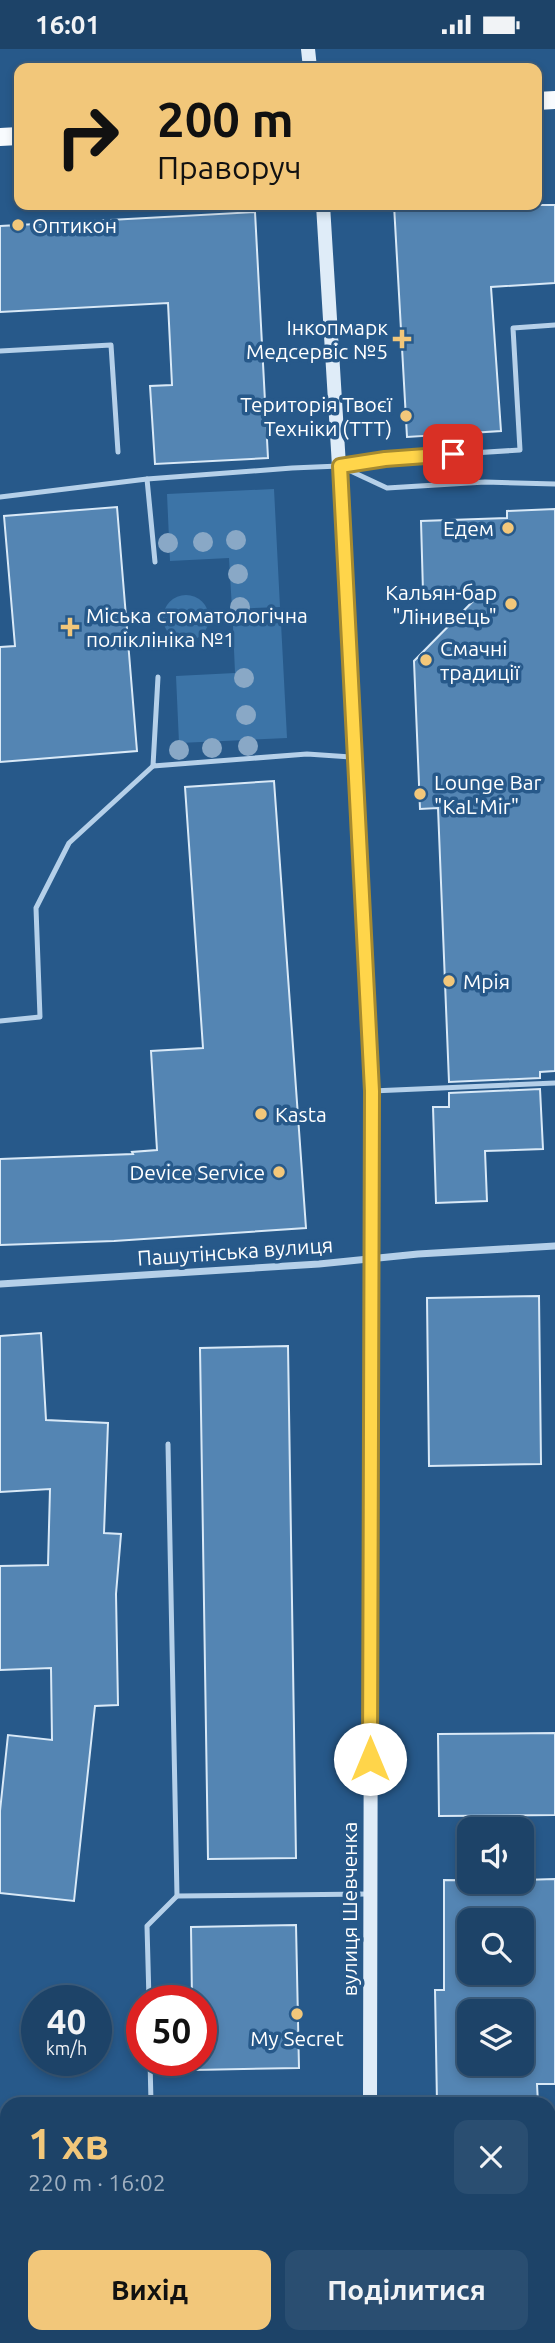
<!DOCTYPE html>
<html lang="uk">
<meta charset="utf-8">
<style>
body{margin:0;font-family:Ubuntu,sans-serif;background:#2a4e71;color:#f1f3f6;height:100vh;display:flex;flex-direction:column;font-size:26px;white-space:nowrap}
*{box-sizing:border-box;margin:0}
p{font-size:23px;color:#a0b0c0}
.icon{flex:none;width:38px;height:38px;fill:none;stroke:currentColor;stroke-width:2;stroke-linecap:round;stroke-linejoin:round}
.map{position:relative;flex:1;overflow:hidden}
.drawer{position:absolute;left:0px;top:2048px;width:556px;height:247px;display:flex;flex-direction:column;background:#1d4368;border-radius:21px 21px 0 0;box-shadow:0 4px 10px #0003,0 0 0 2px #3b5c7c}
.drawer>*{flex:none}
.banner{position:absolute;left:14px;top:14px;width:528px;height:147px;border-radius:14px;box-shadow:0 4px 10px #0003,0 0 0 2px #3b5c7c;background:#f2c77a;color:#111;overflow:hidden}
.tools{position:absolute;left:457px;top:1768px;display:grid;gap:14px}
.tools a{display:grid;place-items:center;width:77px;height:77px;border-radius:14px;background:#1d4368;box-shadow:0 4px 10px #0003,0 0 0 2px #3b5c7c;font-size:35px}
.speed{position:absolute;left:21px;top:1936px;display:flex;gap:14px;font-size:35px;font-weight:700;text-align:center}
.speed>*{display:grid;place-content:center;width:91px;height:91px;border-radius:50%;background:#1d4368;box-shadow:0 4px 10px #0003,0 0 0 2px #3b5c7c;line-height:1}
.speed small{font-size:18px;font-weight:400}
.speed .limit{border:10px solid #d22;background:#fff;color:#111}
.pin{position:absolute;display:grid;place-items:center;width:60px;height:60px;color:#fff;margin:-30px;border-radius:14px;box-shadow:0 4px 10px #0006}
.me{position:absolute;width:77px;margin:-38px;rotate:0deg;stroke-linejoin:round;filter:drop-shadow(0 0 5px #0008)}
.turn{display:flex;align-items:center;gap:24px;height:147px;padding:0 28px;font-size:32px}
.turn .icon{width:91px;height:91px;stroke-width:2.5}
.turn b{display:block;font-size:49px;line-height:60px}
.round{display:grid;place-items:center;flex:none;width:74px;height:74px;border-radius:14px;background:#2a4e71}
.head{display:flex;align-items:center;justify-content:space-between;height:119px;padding:0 28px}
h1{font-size:42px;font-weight:700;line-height:52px;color:#f2c77a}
.action{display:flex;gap:14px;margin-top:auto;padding:14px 28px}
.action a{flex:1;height:80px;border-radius:14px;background:#f2c77a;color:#111;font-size:28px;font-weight:700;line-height:80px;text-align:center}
.action a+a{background:#2a4e71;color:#f1f3f6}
.status{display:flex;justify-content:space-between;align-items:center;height:49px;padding:0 35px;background:#1d4368;direction:ltr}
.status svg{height:19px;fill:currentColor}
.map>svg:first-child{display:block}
.green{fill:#3c74a7}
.building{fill:#5485b3;stroke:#d9e9f7;stroke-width:2;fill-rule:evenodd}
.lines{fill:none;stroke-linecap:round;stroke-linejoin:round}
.service{stroke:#b5d0e9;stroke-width:5}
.minor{stroke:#b5d0e9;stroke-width:7}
.secondary{stroke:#dfecf8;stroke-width:14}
.primary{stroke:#f8fbfe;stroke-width:18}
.tree{fill:#89a8c6}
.route-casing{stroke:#a68a30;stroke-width:18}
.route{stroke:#ffd54a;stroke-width:12}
.poi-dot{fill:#f2c77a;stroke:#27598a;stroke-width:2.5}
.labels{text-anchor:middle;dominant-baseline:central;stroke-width:7;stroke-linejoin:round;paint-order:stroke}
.poi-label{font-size:21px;fill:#fff;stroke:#27598a;text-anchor:start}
.street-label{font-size:21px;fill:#fff;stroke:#27598a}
</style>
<div class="status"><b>16:01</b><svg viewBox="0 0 49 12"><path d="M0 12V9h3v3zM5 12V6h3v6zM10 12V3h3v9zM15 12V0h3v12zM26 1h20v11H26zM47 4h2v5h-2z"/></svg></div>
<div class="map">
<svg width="555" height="2294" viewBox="0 0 555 2294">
<rect width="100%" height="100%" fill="#27598a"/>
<g class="green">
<path d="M274,440l6,118 -48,2 -3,-51 -59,3 -3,-67z"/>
<circle cx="186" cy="569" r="23"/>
<path d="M281,574l6,115 -108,5 -3,-67 59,-3 -2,-47z"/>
</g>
<g class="building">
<path d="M394,156h161v78l-64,4 10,144 -94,6z"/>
<path d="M255,163l13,246 -113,6 -5,-78 22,-1 -4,-82 -168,9v-86z"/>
<path d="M117,458l20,244 -137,11v-115l15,-1 -11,-130z"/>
<path d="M555,460v562l-15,1v6l-91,4 -11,-274 -18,1 -6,-148 71,-72 -62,3 -2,-71 86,-3v-7z"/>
<path d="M274,732l32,447 -192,13 -114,4v-86l133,-5 -1,-2 25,-2 -6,-99 52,-3 -18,-261z"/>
<path d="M540,1040l3,60 -58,2 2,50 -51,2 -3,-96h16v-14z"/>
<path d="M539,1247l2,168 -112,2 -2,-168z"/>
<path d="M41,1284l5,87 62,3 -4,110 17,1 -5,60 2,111 -23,1 -21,195 -74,-8v-82l8,-76 44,5 -1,-72 -51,2v-104l48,-1 2,-76 -50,3v-156z"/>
<path d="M288,1297l8,512 -88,1 -8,-511z"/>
<path d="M555,1684v82l-116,1 -1,-82z"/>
<path d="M555,1830v205h-18l1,19h-101l-2,-113h9v-110l78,1v-1zM469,1871h53v52h-53zM469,1962h53v52h-53z"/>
<path d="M296,1876l3,143 -105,2 -1,-10h8v-60h-9l-1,-73z"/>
</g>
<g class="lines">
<g class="service">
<path d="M0,302l111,-6 7,107"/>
<path d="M342,418l45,21 98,-6 70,2"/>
<path d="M147,430l8,83"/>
<path d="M0,448l147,-18 145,-11 47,-2 69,-9 112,-7 -7,-122 42,-3"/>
<path d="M158,628l-5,89 154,-12 44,3"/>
<path d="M0,972l40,-4 -4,-109 33,-65 84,-77"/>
<path d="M372,1042l183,-8"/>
<path d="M168,1395l9,452 192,-2"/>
<path d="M149,1951l-2,-74 30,-30"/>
<path d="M150,2011l1,43"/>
</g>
<g class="minor">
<path d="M0,1235l319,-20 99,-10 137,-8"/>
<path d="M550,2215h5"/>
<path d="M0,2232h7"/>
</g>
<g class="secondary">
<path d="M308,0l2,19"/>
<path d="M323,156l16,261 33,625 -2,1012"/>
<path d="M373,2287v7"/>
</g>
<g class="primary">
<path d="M537,52l18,-1"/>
<path d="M0,88l19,-1"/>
</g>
</g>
<g class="tree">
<circle cx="236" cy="491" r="10"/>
<circle cx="203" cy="493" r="10"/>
<circle cx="168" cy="494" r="10"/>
<circle cx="238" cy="525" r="10"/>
<circle cx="240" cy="558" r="10"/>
<circle cx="244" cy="629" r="10"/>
<circle cx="246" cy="666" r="10"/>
<circle cx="248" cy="697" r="10"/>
<circle cx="212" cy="699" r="10"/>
<circle cx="179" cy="701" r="10"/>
</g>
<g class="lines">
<defs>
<path id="route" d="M370,1710l2,-668 -32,-625 45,-7 68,-5"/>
</defs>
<use href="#route" class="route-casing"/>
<use href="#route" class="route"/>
</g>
<g class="poi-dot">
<circle cx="18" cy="176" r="7"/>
<path d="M398.5 279.5h7v7h7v7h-7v7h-7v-7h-7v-7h7z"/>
<circle cx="406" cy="367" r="7"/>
<circle cx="508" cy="479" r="7"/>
<circle cx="511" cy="555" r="7"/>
<path d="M66.5 567.5h7v7h7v7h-7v7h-7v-7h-7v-7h7z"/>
<circle cx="426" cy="611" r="7"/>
<circle cx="420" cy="745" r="7"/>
<circle cx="449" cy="932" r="7"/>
<circle cx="261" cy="1065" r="7"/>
<circle cx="279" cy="1123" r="7"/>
<circle cx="297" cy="1965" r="7"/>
</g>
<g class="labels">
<g class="poi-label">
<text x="32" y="176">Оптикон</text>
<text x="388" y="278" text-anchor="end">Інкопмарк<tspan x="388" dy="24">Медсервіс №5</tspan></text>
<text x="392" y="355" text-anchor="end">Територія Твоєї<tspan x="392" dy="24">Техніки (ТТТ)</tspan></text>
<text x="494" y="479" text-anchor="end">Едем</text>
<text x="497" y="543" text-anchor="end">Кальян-бар<tspan x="497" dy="24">"Лінивець"</tspan></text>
<text x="86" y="566">Міська стоматологічна<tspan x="86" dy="24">поліклініка №1</tspan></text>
<text x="440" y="599">Смачні<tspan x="440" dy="24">традиції</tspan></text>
<text x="434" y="733">Lounge Bar<tspan x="434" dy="24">"KaL'Mir"</tspan></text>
<text x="463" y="932">Мрія</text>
<text x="275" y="1065">Kasta</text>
<text x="265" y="1123" text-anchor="end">Device Service</text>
<text x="297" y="1989" text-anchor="middle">My Secret</text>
</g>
<g class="street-label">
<text transform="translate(235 1202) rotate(-4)">Пашутінська вулиця</text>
<text transform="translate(349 1860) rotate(-90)">вулиця Шевченка</text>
</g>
</g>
</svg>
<div class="tools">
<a><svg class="icon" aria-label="sound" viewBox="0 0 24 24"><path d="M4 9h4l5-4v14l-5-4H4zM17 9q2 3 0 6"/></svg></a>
<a><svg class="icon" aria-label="search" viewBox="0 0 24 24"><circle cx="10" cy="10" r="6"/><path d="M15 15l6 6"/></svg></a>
<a><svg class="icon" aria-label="layers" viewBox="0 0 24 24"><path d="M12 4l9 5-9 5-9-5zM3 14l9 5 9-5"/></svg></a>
</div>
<div class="speed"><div>40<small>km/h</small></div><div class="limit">50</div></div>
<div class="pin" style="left:453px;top:405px;background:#d93025"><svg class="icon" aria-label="arrive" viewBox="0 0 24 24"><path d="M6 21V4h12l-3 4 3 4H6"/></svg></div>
<svg class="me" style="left:370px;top:1710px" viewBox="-20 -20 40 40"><circle r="19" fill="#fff"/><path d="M0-13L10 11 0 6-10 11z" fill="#ffd54a"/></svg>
<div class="banner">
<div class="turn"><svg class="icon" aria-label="right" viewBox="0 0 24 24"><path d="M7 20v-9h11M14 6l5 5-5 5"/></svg><div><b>200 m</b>Праворуч</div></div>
</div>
<section class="drawer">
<div class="head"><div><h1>1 хв</h1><p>220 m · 16:02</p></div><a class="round"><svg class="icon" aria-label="close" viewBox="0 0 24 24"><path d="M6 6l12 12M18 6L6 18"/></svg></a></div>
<div class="action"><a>Вихід</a><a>Поділитися</a></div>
</section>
</div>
